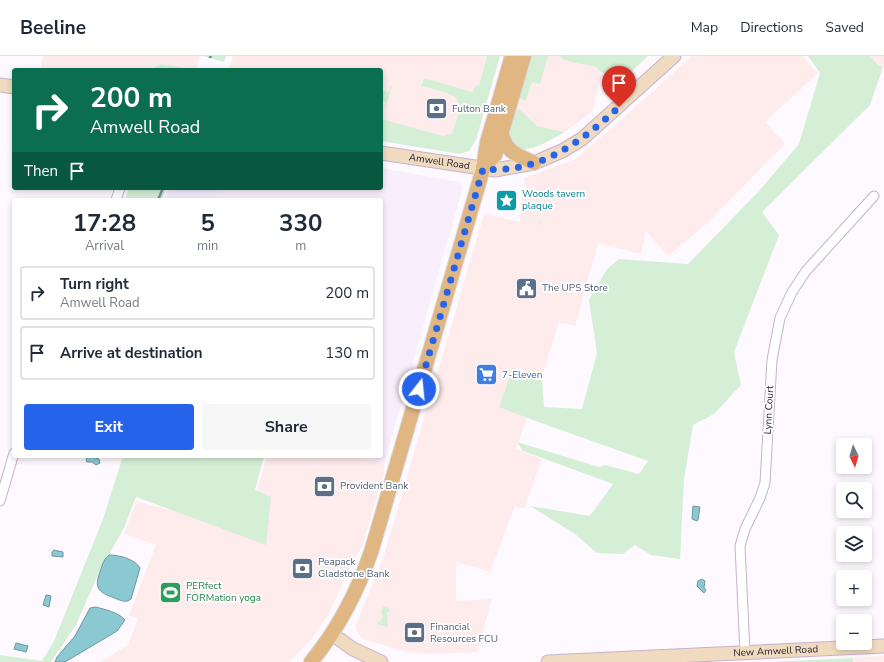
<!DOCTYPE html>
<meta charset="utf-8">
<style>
body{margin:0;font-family:"Nunito Sans",sans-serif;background:#f6f6f7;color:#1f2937;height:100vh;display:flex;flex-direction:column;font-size:15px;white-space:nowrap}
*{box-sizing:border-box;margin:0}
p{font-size:13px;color:#747a83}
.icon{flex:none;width:22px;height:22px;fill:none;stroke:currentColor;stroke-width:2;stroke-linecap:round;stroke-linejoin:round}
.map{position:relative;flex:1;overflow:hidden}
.drawer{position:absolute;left:12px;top:142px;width:371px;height:260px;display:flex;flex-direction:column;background:#fff;border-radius:4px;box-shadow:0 2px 6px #0003}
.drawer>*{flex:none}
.guide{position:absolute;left:12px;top:12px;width:371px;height:122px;border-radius:4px;box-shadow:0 2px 6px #0003;background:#0b6e4f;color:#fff;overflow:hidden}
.needle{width:26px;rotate:175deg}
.fabs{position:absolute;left:836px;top:382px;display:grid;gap:8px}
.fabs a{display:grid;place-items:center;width:36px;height:36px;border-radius:4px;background:#fff;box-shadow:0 2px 6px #0003;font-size:20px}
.pin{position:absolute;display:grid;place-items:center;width:34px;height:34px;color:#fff;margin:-41px -17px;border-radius:50% 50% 50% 0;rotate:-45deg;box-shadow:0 0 4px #0007}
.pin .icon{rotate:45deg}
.me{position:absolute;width:44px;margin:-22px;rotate:16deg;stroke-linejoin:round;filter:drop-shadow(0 0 3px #0008)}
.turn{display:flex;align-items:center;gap:14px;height:84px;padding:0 12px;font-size:18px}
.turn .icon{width:52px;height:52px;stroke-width:2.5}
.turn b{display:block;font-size:28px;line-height:34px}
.then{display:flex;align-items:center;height:38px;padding:0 12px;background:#0003;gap:8px;font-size:15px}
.eta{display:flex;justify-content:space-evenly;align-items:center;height:68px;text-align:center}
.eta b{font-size:24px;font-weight:700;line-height:28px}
.action{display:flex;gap:8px;margin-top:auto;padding:8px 12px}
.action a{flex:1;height:46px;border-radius:4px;background:#2563eb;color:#fff;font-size:16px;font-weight:700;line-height:46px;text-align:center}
.action a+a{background:#f6f6f7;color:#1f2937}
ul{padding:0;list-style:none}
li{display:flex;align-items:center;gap:12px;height:54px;margin:0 8px 6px;padding:0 4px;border:2px solid #e0e1e3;border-radius:4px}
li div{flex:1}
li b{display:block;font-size:15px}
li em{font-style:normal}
header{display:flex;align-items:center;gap:24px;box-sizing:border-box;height:56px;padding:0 20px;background:#fff;border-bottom:1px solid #e0e1e3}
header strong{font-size:19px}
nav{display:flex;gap:22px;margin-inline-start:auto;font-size:14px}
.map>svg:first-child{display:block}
.commercial{fill:#fdeceb}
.industrial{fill:#f3edfe}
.built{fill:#f9effc}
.green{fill:#d5efd7}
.water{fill:#8ac9d1;stroke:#6d97a0}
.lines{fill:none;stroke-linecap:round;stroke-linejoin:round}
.stream{stroke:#6d97a0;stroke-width:2.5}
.street-casing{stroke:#c5b2cc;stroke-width:11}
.secondary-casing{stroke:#c5b2cc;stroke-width:15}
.primary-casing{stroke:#d9d7d9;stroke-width:16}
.street{stroke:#fff;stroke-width:9}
.secondary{stroke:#f0dbc1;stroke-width:13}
.primary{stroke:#e0b683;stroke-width:14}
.route{stroke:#2563eb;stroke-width:7;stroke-dasharray:0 12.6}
.labels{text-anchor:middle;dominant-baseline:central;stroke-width:3.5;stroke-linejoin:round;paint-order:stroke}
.service-label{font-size:10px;fill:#4e5e75;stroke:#fff;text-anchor:start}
.street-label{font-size:10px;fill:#2a222c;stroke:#fff}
.culture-label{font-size:10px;fill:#0d838f;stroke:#fff;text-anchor:start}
.shop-label{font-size:10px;fill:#366cbe;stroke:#fff;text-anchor:start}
.leisure-label{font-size:10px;fill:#27864d;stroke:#fff;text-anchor:start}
</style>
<header>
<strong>Beeline</strong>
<nav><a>Map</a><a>Directions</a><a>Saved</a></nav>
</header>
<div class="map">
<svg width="884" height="606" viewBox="0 0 884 606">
<rect width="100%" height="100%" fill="#fdf9fe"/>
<g class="commercial">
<path d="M43,0h157l-4,14 -34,-6 -6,2 -3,4h-113z"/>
<path d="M233,0h254l-8,29 -5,7 -51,-14 -2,8 33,9 5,7 1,11 -8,20 -9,3 -61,-17 -1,2v-51h-153z"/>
<path d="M530,0h39l35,10 -12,46 -26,19h-12l-21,-5 -19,-16z"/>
<path d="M692,0h111l15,17 -53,49 20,22 -78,79 -39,33 -22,-25 -5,23 -43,-11 -23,83 -16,-4 -17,55 -29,-10 14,50 -11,32 26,10 -18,50 -9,-3 -25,66 -34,-10v39l36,-2 -15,53 -47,2 -24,-2 -43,-13 -6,-7 -1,-8 27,-65 101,-345 36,8 3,-30h4l-3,-14 50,-18 47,-40z"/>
<path d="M868,0h16v10l-2,5z"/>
<path d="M267,400h90l27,8v9l-22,74 -9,14 -25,54 -18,26 -21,21h-189l28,-17 10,-26 -9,-4 27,-70 -32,-11 12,-33 119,32 1,-40z"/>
<path d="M884,600v6h-31v-4z"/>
</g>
<path class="industrial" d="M170,132h52l-2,12h-55z"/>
<path class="built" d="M381,112l78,14 4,5 -79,277 -27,-8h24v-256h-161l2,-12h159z"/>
<g class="green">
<path d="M203,0h23l-2,6z"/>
<path d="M487,0h13l-24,84 -7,11 -9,3 -79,-13 1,-22 61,17 9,-3c16,-40 5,-37 -31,-47l3,-8 49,14 2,-6 4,-1z"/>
<path d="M529,0h19l-8,28 -8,-2 -6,18h-4l-4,-5z"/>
<path d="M560,0h88l-20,19 -11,-1 -1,-6h-6l-4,6c-5,-1 -8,-7 -13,-8 -11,-2 -22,-3 -32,-8z"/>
<path d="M808,0h62l8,9 5,2 -13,38 -108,107 17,23 -45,117 7,33 -27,29 -21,11 -9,54 -4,80 -29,-4 -16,-10 -12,9 -26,-1 -22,-19 -45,-28 60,10 23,-32 -90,-33 -6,-9 82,25 6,-2 34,9 9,-13 -118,-42 -31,-12 14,-39 29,9 2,30 38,2 15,-56 -8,-53 18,-31 12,-10 69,5 71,-73 40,-47 21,-71z"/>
<path d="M162,8l34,6h-43l3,-4z"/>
<path d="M391,30l1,1 -7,22 1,-7 -5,-1v-11l7,2z"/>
<path d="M519,53l18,17 28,6c-14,7 -34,22 -50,16l-8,-13 8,-25z"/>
<path d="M129,132h37l-4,12h-37z"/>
<path d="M123,400h141l-9,34 16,7 -5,48 -130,-48 -12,31 -23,40 -25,57 -25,37h-51v-7l42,6 12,-20 49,-122z"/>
<path d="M384,550l5,2 1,3 -3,1 1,15 -9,-2 -2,-2 6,-5 -2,-8z"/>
<path d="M853,602v4h-82z"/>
</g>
<g class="water">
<path d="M88,400l11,3 1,4 -4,2 -4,-3h-5l-1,-2z"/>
<path d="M693,450l7,1 -2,13 -1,1 -5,-2z"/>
<path d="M54,494l9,2v5l-11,-1v-4z"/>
<path d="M109,499c10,0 26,4 31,13l-9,31 -3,2c-6,1 -11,-2 -16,-4 -17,-6 -17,-12 -11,-28 2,-6 3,-10 8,-14z"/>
<path d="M702,523l3,2 -1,7 2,2 -2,3 -7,-7 1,-5z"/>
<path d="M46,539l5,1 -2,11 -6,-2z"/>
<path d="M96,551c10,3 22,5 29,13l-8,11 -52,31h-10l2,-5 18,-21 15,-28z"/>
<path d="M16,587l12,3 -2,6 -12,-3z"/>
</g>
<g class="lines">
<g class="stream">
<path d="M210,1l1,-1"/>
<path d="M158,144l5,-12"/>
</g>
<defs>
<g id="street">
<path d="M116,144l4,-12"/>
<path d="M0,445l14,-48"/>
<path d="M745,596l-5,-106 5,-17 15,-31 5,-15 7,-123 8,-42 12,-26 14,-21 68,-75"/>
</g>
<g id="secondary">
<path d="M0,29l14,2"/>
<path id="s1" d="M381,97l114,17 39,-7 28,-12 20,-12 92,-83"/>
<path d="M332,578l21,15 28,13"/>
<path id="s2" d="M548,606l336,-16"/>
</g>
<g id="primary">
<path d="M502,78c4,19 16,21 32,29"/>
<path d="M483,112l12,-13 29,-99"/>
<path d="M311,606c28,-34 47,-71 61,-113l111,-380 4,-26 25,-87"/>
</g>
</defs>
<use href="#street" class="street-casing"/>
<use href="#secondary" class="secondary-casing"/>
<use href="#primary" class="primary-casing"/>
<use href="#street" class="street"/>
<use href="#secondary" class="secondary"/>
<use href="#primary" class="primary"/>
</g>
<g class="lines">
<path class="route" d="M419,333l64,-220c56,5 97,-26 136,-62"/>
</g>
<defs>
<symbol id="bank-square" viewBox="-11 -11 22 22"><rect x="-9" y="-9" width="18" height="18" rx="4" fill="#5c6f8a" stroke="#fff"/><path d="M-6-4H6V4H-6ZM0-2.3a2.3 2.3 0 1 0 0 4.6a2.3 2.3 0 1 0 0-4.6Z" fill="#fff"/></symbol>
<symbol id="sight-square" viewBox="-11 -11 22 22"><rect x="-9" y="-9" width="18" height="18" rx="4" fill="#0f9aa8" stroke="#fff"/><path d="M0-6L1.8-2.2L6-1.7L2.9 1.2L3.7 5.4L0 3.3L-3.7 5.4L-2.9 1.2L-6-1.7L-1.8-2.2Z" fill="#fff"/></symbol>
<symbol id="civic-square" viewBox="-11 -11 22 22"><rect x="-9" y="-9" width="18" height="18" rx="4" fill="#5c6f8a" stroke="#fff"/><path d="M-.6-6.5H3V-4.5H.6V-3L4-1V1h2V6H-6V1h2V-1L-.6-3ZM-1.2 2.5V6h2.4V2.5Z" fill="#fff"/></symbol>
<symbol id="supermarket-square" viewBox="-11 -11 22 22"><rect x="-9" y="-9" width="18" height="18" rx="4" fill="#3f7fe0" stroke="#fff"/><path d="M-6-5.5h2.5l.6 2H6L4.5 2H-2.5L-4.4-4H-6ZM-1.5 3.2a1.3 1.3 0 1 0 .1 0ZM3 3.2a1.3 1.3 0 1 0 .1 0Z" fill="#fff"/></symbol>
<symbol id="stadium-square" viewBox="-11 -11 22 22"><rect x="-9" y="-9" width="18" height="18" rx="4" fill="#2e9e5b" stroke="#fff"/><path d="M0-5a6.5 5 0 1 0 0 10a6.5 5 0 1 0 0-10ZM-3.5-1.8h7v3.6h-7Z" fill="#fff"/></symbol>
</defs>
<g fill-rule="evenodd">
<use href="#bank-square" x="424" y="40" width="25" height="25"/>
<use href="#sight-square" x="494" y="132" width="25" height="25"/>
<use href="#civic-square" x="514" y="220" width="25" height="25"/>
<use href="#supermarket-square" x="474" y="306" width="25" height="25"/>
<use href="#bank-square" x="312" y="418" width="25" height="25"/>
<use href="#bank-square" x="290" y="500" width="25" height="25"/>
<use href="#stadium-square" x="158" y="524" width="25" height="25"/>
<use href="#bank-square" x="402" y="564" width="25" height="25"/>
</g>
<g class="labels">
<g class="service-label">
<text x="452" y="53">Fulton Bank</text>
<text x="542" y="232">The UPS Store</text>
<text x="340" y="430">Provident Bank</text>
<text x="318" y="506">Peapack<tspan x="318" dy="12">Gladstone Bank</tspan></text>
<text x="430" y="571">Financial<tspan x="430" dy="12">Resources FCU</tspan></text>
</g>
<g class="street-label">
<text stroke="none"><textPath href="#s1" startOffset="59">Amwell Road</textPath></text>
<text transform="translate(769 354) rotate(-87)">Lynn Court</text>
<text stroke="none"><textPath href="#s2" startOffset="228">New Amwell Road</textPath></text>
</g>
<g class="culture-label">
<text x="522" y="138">Woods tavern<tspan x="522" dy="12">plaque</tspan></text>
</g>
<g class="shop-label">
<text x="502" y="319">7-Eleven</text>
</g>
<g class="leisure-label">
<text x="186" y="530">PERfect<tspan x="186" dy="12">FORMation yoga</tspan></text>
</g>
</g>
</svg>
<div class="fabs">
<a><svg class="needle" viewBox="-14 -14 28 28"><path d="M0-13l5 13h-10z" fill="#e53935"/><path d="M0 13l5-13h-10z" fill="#747a83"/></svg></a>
<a><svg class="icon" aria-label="search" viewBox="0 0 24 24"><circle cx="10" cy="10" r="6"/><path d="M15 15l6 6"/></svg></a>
<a><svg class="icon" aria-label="layers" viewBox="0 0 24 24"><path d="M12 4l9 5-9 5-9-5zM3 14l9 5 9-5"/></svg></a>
<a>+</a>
<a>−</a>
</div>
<div class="pin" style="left:619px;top:51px;background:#d93025"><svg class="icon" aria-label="arrive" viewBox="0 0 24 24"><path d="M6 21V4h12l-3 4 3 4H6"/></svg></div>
<svg class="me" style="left:419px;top:333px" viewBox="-20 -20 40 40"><circle r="17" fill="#2563eb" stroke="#fff" stroke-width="3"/><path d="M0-11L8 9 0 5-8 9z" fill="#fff"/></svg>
<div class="guide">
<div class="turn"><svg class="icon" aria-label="right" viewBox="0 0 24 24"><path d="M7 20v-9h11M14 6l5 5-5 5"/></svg><div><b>200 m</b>Amwell Road</div></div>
<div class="then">Then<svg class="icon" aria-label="arrive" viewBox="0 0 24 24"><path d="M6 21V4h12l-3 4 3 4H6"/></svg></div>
</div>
<section class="drawer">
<div class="eta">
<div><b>17:28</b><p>Arrival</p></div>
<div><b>5</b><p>min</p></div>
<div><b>330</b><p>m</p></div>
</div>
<ul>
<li><svg class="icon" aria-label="right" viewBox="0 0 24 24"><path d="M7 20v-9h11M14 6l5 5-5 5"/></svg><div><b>Turn right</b><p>Amwell Road</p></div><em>200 m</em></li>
<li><svg class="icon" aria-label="arrive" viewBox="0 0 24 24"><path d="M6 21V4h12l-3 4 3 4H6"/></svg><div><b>Arrive at destination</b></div><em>130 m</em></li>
</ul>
<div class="action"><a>Exit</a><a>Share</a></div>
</section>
</div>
